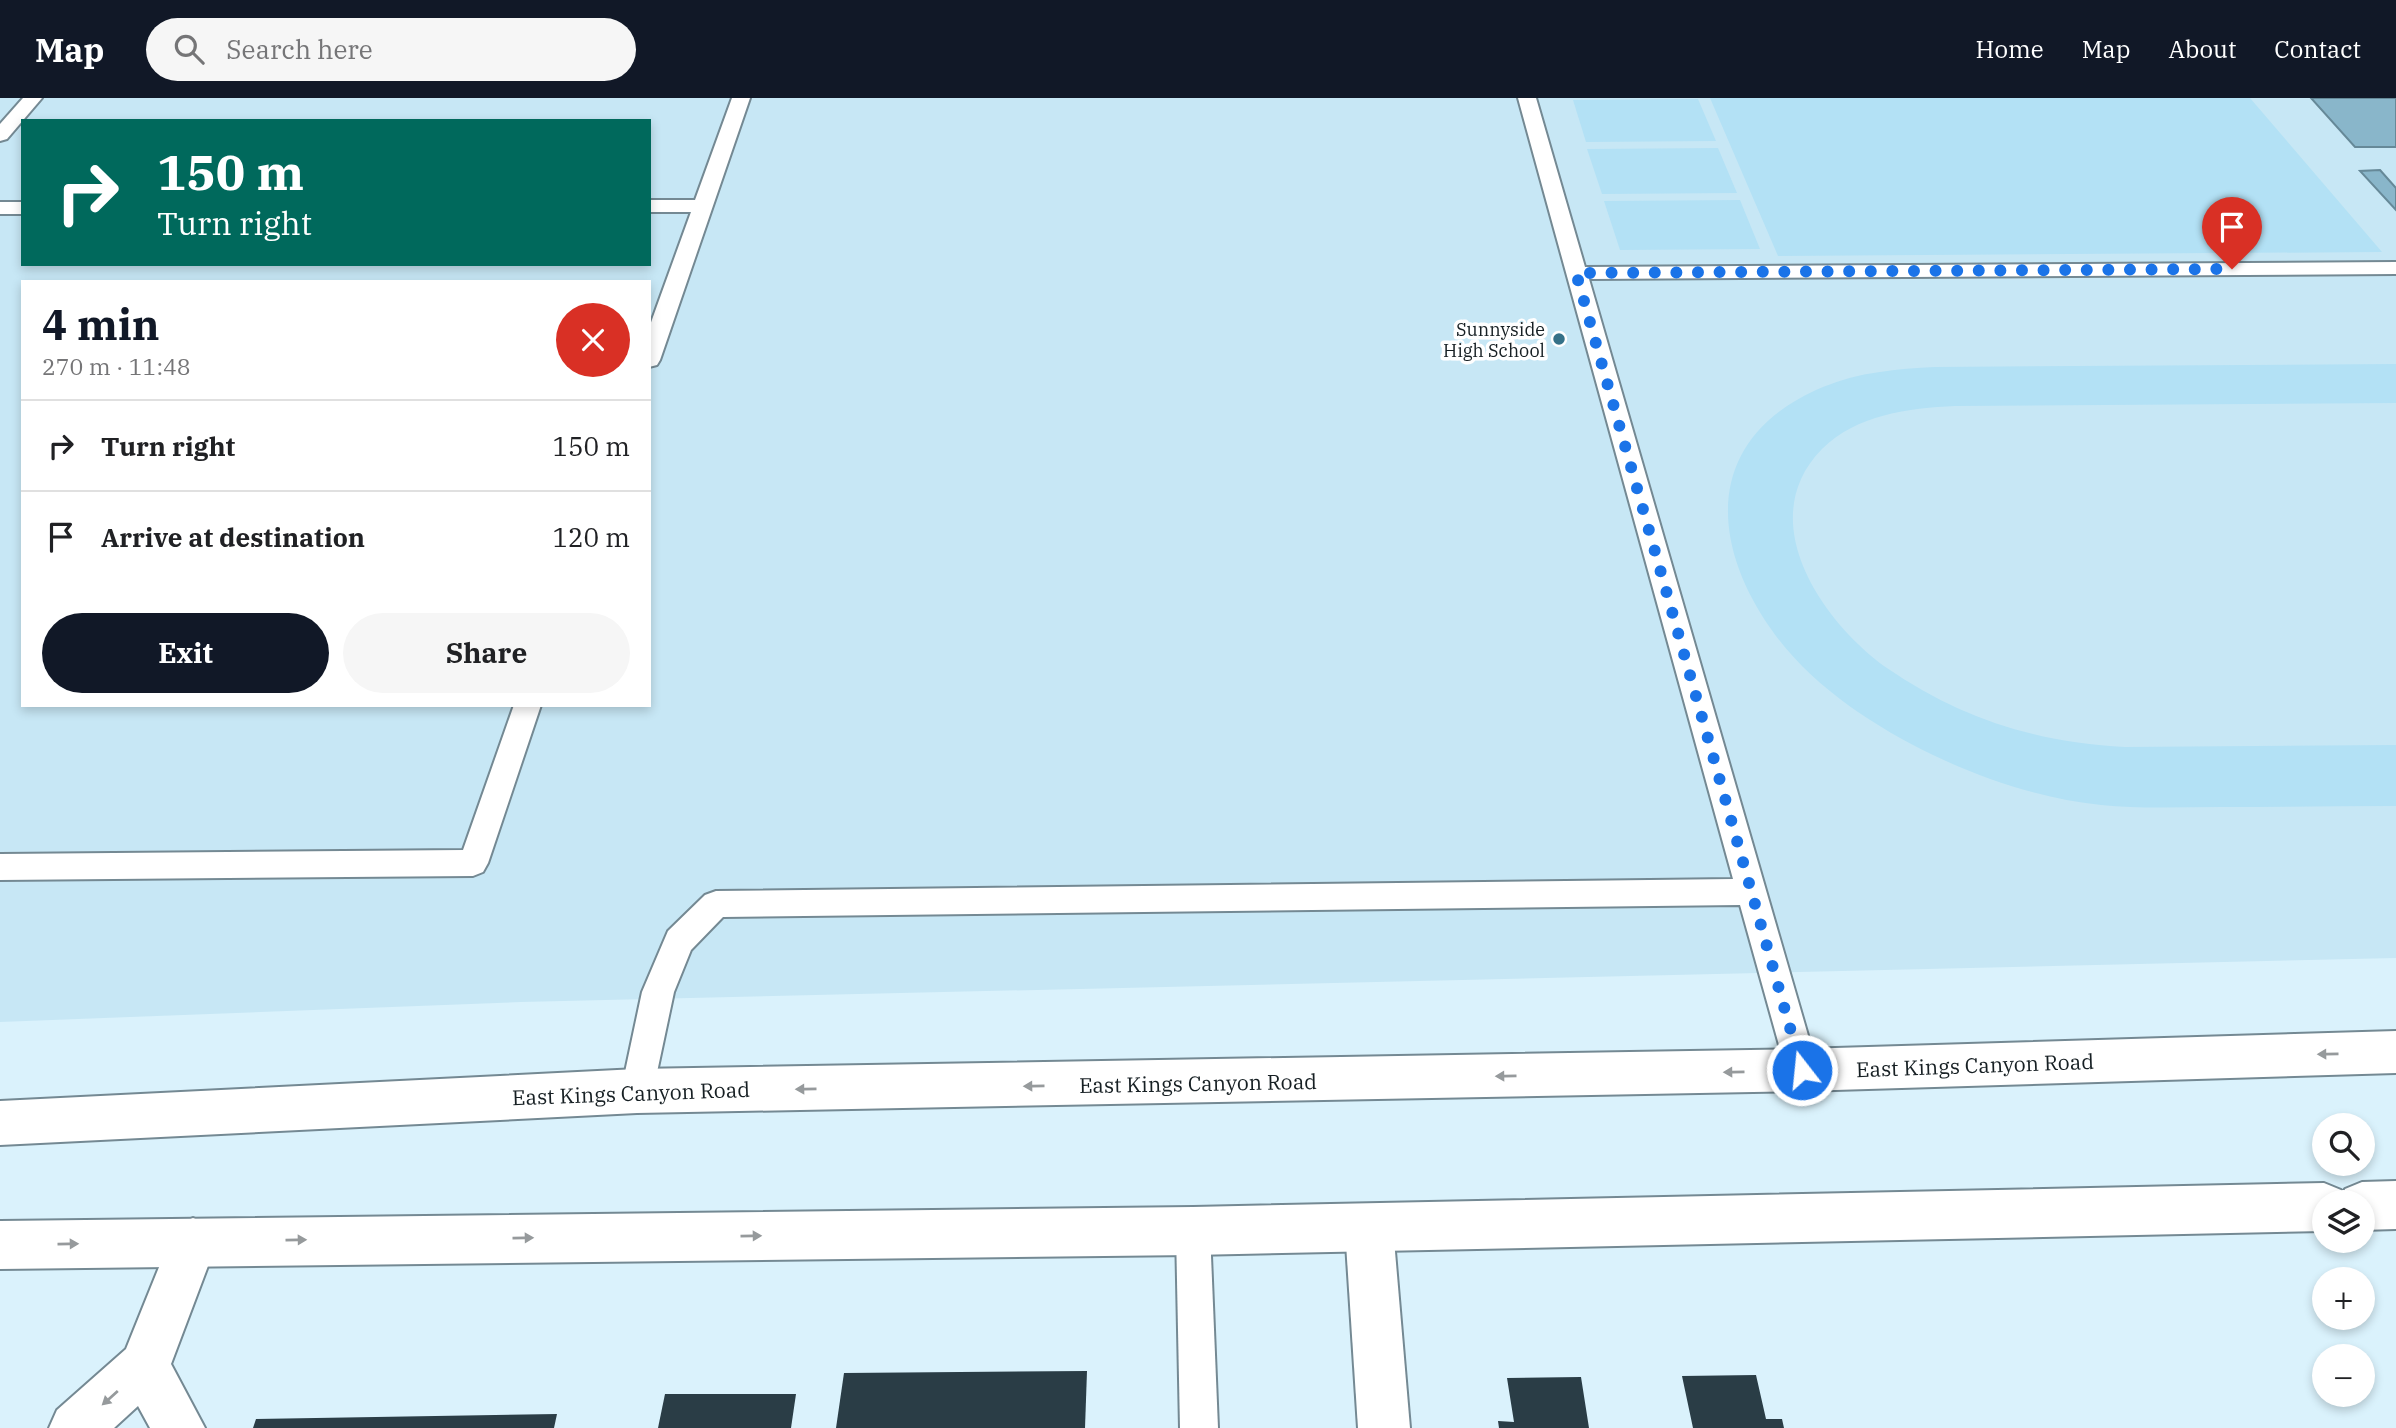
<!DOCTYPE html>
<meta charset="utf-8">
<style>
body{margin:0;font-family:"IBM Plex Serif",serif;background:#f6f6f6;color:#202124;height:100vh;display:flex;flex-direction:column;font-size:26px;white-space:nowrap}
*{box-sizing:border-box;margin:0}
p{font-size:23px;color:#757577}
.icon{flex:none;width:38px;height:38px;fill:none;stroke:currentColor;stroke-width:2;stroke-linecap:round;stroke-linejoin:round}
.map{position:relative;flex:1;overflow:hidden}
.side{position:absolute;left:21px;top:182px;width:630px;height:427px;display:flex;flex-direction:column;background:#fff;border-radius:0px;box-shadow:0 4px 10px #0003}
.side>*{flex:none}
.top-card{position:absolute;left:21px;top:21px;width:630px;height:147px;border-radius:0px;box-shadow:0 4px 10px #0003;background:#00695c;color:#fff;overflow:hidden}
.controls{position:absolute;left:2312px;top:1015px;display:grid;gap:14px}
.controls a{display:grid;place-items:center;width:63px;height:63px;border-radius:50%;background:#fff;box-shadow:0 4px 10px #0003;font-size:35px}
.pin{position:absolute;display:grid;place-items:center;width:60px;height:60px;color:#fff;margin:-72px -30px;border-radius:50% 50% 50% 0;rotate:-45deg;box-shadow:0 0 7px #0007}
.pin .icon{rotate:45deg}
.me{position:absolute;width:77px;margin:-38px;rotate:344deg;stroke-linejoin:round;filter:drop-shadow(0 0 5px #0008)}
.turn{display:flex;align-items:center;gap:24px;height:147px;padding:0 21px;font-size:32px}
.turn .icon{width:91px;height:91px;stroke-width:2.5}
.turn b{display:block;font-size:49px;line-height:60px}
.round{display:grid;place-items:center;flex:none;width:74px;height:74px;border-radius:37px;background:#f6f6f6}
.head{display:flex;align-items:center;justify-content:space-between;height:119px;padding:0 21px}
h1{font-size:42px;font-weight:700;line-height:52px;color:#111827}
.action{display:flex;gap:14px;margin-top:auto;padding:14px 21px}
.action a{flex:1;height:80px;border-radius:42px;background:#111827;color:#fff;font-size:28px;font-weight:700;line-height:80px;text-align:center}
.action a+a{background:#f6f6f6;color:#202124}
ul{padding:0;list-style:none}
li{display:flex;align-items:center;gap:21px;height:91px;padding:0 21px;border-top:2px solid #e0e0e0}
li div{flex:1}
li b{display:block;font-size:26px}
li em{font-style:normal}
header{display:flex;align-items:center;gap:42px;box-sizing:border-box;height:98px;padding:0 35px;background:#111827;color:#fff}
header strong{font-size:33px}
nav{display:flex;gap:38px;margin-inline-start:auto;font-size:24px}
.search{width:490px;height:63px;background:#f6f6f6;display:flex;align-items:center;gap:18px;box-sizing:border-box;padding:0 24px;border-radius:38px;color:#757577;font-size:26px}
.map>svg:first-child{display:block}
.built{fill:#c7e7f5;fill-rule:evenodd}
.green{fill:#b3e1f5}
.water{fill:#89b6ca;stroke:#668998;stroke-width:2}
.building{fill:#2a3d46}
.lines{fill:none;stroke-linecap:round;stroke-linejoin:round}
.lane-casing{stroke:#748993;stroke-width:4}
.street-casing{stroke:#748993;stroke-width:4}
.secondary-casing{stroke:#748993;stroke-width:4}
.lane{fill:#fff;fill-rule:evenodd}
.street{fill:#fff;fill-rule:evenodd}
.secondary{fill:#fff;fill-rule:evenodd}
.oneway{fill:#969a9c}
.route{stroke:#1a73e8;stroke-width:12;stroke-dasharray:0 21.6}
.poi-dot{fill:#357188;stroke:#fff;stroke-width:2.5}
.labels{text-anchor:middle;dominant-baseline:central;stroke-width:7;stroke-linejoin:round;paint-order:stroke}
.far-poi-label{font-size:18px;fill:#161f23;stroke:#fff;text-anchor:end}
.street-label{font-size:21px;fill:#161f23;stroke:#fff}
</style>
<header>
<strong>Map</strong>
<div class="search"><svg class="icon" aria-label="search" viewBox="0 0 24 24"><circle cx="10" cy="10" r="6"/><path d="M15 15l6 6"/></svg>Search here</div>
<nav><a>Home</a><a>Map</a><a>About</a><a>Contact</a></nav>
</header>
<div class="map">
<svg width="2396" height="1330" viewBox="0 0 2396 1330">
<rect width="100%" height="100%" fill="#daf2fc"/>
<path class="built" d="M0,0h2396v860l-1875,44 -521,20zM23,23h626v143h-626zM23,184h626v423h-626z"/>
<g class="green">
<path d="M1710,0h540l132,154 -604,4z"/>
<path d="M1698,1l18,42 -130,1 -13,-42z"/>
<path d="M1718,50l19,45 -135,1 -15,-45z"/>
<path d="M1740,102l20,49 -140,1 -16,-49z"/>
<path d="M2396,266v39l-441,3c-46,2 -99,9 -133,43 -70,71 0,173 65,219 72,50 151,75 238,79l271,-2v61c-58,0 -117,1 -175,1 -40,0 -81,2 -120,-2 -57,-6 -116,-25 -168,-50 -60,-29 -123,-70 -162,-126 -65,-93 -63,-194 52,-242 36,-15 74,-18 112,-20z"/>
</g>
<g class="water">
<path d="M2311,0h85v49h-41z"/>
<path d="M2380,72l16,18v22l-36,-39z"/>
</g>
<g class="building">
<path d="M1087,1273l-2,57h-249l8,-55z"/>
<path d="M1756,1277l10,44h16l2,9h-91l-11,-52z"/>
<path d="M1581,1279l8,51h-90l-1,-7 16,1 -7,-44z"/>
<path d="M665,1296h131l-5,34h-133z"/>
<path d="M557,1316l-3,14h-301l3,-9z"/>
</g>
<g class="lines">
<defs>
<g id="lane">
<path d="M23,0h19l-35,41 -7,2v-17z"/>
<path d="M732,0h18l-90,262 -3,5 -8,2v-39l42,-116h-42v-12h46z"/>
<path d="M1518,0h18l49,169 811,-5v12l-807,5 229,791 -5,11 -11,4 -11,-4 -5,-11 -46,-165 -1017,12 -32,33 -17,42 -21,99 -4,11 -12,5 -12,-5 -4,-11 21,-99 26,-61 37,-36 11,-4 1017,-12z"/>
<rect x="0" y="104" width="23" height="12"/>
<path d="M514,607h27l-53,158 -5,9 -10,4 -473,4v-26l463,-4z"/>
<path d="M1193,1116l12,5 5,12 8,197h-38l-4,-197 5,-12z"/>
</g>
<g id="street">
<path d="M1369,1106l17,7 7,17 17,200h-52l-13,-200 7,-17z"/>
<path d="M193,1120l17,7 7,17 -46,122 34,64h-55l-12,-22 -24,22h-65l8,-18 69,-61 50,-124z"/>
</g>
<g id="secondary">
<path d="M2396,933v42l-594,18 -1165,22 -637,32v-44l637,-32 1165,-20z"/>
<path d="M2396,1083v48l-34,1v-28h-38v29l-1131,24 -1193,14v-48l1193,-14 1131,-24 17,7 2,5 2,-6 17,-7z"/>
</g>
</defs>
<use href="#lane" class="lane-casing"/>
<use href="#street" class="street-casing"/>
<use href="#secondary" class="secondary-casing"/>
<use href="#lane" class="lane"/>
<use href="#street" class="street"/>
<use href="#secondary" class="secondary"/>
</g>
<defs><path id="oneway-solid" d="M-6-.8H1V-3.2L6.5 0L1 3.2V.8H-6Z" transform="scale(1.75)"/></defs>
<g class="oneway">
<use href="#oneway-solid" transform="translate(2328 956) rotate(179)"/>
<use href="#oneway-solid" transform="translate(1734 974) rotate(179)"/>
<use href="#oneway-solid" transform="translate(1506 978) rotate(179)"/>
<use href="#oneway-solid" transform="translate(1034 988) rotate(179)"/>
<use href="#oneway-solid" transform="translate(806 991) rotate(179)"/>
<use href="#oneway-solid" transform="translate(751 1138) rotate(-1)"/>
<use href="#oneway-solid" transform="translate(523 1140) rotate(-1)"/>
<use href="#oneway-solid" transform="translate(296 1142) rotate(-1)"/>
<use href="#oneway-solid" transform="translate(68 1146) rotate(-1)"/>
<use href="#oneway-solid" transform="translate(110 1300) rotate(138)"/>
</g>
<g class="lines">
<path class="route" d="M1802,972l-226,-797 656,-4"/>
</g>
<circle class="poi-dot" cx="1559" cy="241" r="7"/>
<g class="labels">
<g class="far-poi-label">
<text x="1545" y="231">Sunnyside<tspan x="1545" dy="21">High School</tspan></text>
</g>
<g class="street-label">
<text transform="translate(1975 967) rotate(-2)">East Kings Canyon Road</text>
<text transform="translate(1198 985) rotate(-1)">East Kings Canyon Road</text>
<text transform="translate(631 995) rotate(-2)">East Kings Canyon Road</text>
</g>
</g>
</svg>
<div class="controls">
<a><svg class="icon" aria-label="search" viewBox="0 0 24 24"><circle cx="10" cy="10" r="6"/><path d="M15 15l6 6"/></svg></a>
<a><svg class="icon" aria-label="layers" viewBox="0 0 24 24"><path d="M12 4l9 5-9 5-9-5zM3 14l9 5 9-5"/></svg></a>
<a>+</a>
<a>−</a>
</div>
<div class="pin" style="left:2232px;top:171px;background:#d93025"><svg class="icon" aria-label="arrive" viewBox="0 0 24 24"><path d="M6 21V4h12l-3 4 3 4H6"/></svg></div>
<svg class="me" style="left:1802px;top:972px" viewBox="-20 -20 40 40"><circle r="17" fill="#1a73e8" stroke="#fff" stroke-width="3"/><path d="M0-11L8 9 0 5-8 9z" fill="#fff"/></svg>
<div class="top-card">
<div class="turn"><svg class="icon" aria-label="right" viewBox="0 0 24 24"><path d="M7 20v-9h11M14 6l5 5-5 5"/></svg><div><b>150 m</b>Turn right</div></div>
</div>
<section class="side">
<div class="head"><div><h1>4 min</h1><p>270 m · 11:48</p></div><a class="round" style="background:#d93025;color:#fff"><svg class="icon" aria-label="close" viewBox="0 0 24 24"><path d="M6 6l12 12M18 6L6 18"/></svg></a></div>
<ul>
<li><svg class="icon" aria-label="right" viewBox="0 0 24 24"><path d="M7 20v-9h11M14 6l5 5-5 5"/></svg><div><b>Turn right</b></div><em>150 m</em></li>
<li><svg class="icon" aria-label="arrive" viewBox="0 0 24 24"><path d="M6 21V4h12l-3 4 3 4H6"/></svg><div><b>Arrive at destination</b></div><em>120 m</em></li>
</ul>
<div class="action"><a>Exit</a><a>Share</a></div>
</section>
</div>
